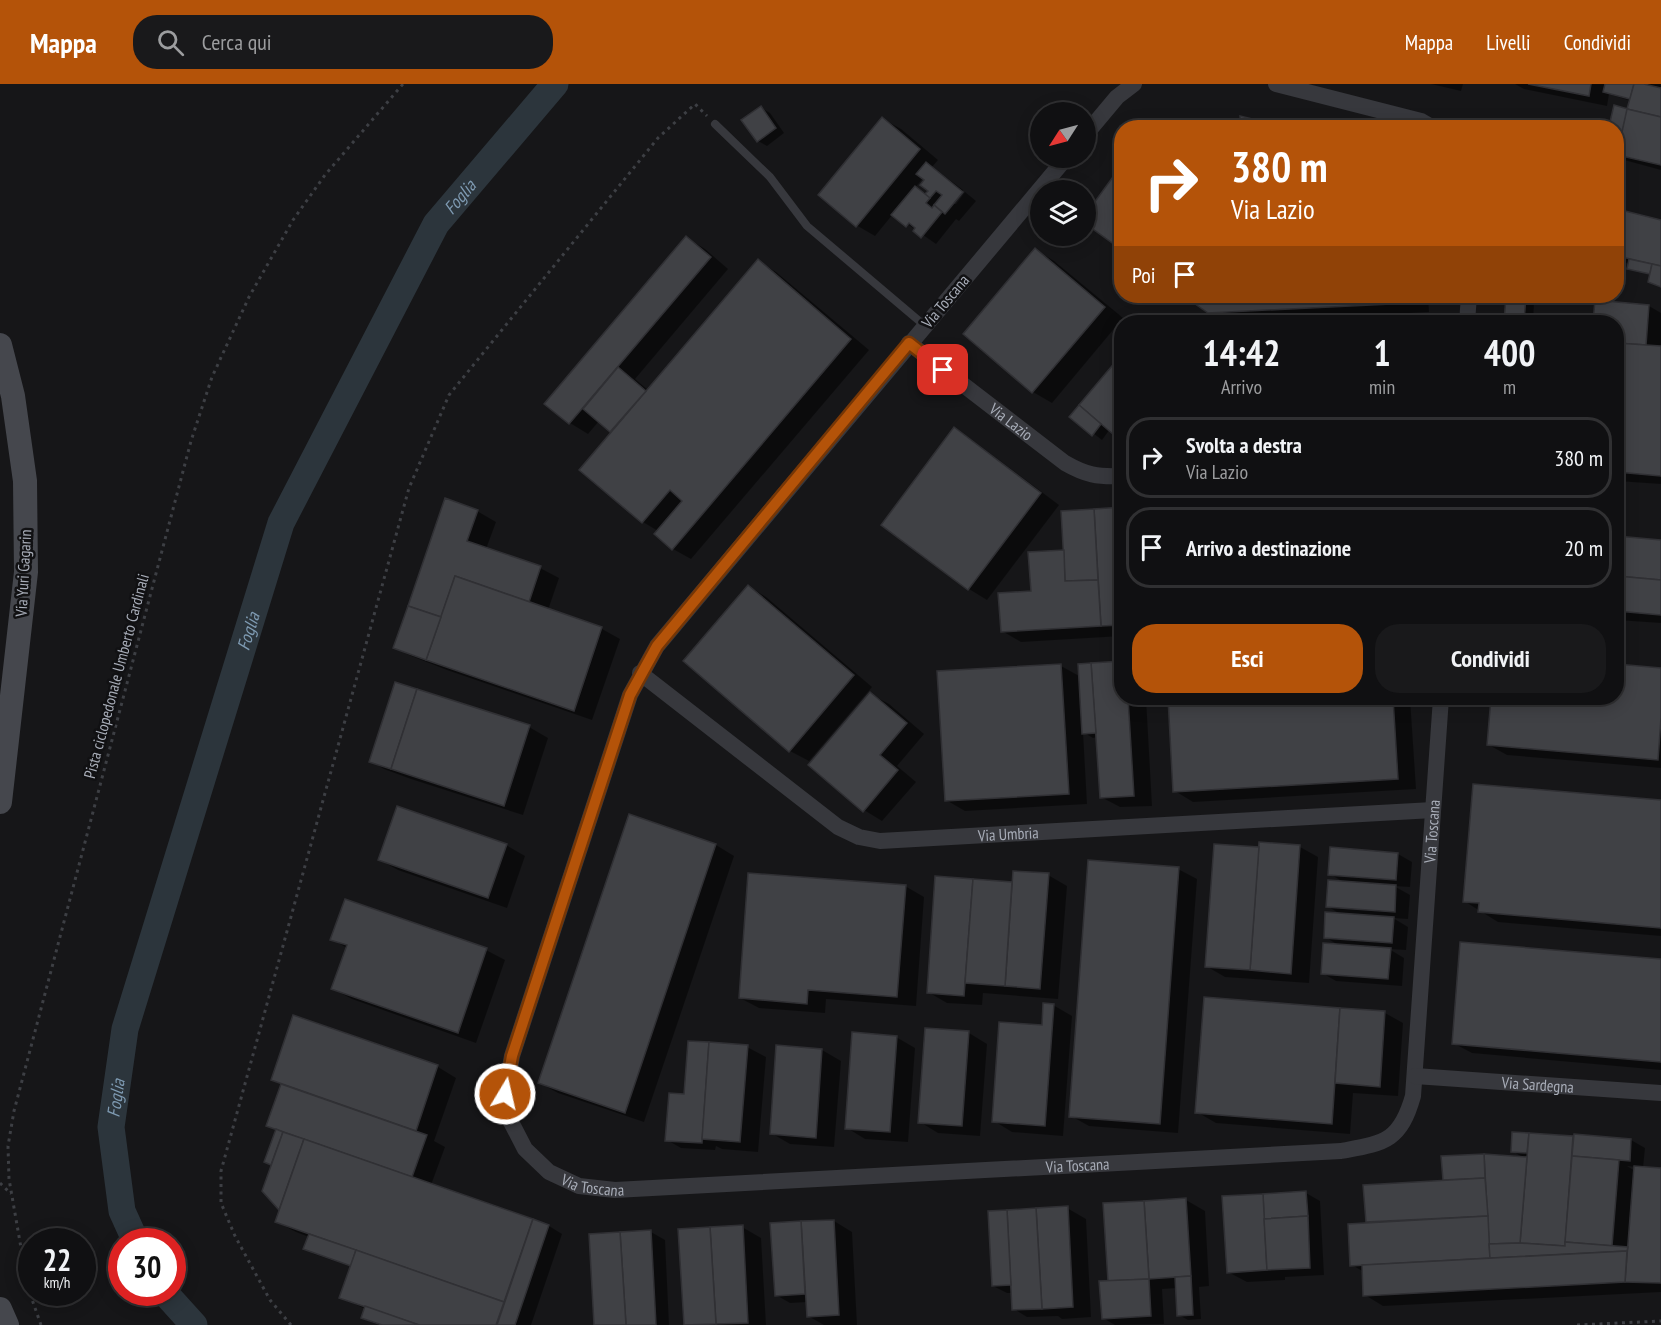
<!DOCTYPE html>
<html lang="it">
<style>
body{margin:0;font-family:"PT Sans Narrow",sans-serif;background:#19191b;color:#f1f3f6;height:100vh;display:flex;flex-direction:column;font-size:22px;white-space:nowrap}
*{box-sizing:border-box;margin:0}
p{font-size:20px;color:#9c9d9f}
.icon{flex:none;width:33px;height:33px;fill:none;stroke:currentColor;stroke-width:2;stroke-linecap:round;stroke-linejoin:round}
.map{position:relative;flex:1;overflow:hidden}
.side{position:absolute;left:1114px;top:231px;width:510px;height:390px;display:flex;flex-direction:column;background:#101012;border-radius:24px;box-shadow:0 3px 15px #0003,0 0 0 2px #303032}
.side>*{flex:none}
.banner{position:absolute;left:1114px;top:36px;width:510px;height:183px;border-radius:24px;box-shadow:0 3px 15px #0003,0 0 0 2px #303032;background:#b45309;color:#fff;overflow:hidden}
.needle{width:39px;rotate:234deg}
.fabs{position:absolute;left:1030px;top:18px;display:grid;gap:12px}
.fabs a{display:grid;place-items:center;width:66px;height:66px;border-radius:50%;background:#101012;box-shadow:0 3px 15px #0003,0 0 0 2px #303032;font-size:30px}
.speed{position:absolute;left:18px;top:1144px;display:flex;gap:12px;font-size:30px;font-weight:700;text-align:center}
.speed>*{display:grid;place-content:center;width:78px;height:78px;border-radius:50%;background:#101012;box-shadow:0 3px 15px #0003,0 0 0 2px #303032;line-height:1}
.speed small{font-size:15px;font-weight:400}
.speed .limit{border:9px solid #d22;background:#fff;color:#111}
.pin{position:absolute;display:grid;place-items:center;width:51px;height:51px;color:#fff;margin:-26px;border-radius:12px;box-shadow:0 3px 9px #0006}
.me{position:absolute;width:66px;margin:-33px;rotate:9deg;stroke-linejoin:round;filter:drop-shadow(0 0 4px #0008)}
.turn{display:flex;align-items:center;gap:21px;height:126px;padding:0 18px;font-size:27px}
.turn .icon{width:78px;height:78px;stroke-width:2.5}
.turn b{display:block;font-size:42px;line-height:51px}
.then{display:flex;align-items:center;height:57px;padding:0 18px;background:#0003;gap:12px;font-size:22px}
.eta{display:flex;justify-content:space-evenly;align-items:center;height:102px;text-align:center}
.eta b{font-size:36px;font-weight:700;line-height:42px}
.primary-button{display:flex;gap:12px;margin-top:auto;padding:12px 18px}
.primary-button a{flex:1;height:69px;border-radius:24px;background:#b45309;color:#fff;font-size:24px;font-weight:700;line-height:69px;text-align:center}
.primary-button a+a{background:#19191b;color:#f1f3f6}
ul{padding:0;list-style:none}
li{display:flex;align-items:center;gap:18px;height:81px;margin:0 12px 9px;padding:0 6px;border:3px solid #303032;border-radius:24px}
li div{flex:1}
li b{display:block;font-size:22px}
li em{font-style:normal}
header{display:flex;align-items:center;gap:36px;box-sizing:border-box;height:84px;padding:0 30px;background:#b45309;color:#fff}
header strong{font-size:28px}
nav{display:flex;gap:33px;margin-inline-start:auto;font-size:21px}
.search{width:420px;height:54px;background:#19191b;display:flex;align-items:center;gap:15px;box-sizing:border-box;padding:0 21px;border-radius:24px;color:#9c9d9f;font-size:22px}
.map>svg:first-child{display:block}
.shadow{fill:#0007;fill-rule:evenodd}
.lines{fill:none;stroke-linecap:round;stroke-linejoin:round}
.river{stroke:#2c353c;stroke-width:27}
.building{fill:#404145;stroke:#303034;stroke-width:1.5}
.path{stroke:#3d3f44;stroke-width:3;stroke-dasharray:3 4.5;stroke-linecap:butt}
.lane{stroke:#37383d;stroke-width:8}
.street{stroke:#37383d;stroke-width:16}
.secondary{stroke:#45474d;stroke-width:24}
.route-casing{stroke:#753606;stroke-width:15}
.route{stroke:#b45309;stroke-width:10}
.labels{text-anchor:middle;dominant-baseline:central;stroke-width:5;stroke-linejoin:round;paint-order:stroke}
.street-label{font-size:16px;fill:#a8adb8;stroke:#111113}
.water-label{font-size:18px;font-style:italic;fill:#7f9bb3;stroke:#111113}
</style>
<header>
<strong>Mappa</strong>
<div class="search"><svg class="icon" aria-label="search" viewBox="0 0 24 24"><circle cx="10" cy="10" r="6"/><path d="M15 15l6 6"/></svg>Cerca qui</div>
<nav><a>Mappa</a><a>Livelli</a><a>Condividi</a></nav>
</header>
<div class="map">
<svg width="1661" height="1241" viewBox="0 0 1661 1241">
<rect width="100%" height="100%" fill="#161618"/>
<g class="shadow">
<path d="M1431,0h32l-2,7z"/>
<path d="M1515,0h146v86l-44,-12v-30l-6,-4 18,-13 2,-10 -22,-7 -2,12 -83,-17z"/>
<path d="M761,24l9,5 14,20 -17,13 -9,-5z"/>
<path d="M883,35l18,10 37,31 -6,7 31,23 -11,14h4l9,-12 11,9 -17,20 -3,-2 -20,25 -43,-30 -18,22 -19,-11zM923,94l7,13 -3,3 -12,-6z"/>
<path d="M1617,127l44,10v66l-11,-6 1,-6 -18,-5 -3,-6 -13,-4z"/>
<path d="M687,154l18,11 23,20 -93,110 13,11 110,-129 18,11 93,78 -178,209 -18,-10 -15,-18 -15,-9 -30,-90 -14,-11 -11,13 -18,-11 -23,-20z"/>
<path d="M1036,166l18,11 69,57 -71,85 -19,-11 -68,-58z"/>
<path d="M1187,212h241l1,16 -201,10z"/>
<path d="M1508,212l17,2 9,5 -1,19h-27z"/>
<path d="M1596,218l53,4 12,7v171l-44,-3v-159h-22z"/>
<path d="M1122,273v81l-12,-9 -8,11 -31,-24z"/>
<path d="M954,345l18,11 87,65 -72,95 -18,-11 -86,-65z"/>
<path d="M1122,425v127l-101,6 -19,-11 63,-79 -2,-40z"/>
<path d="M477,427l19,11 -10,27 54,19 19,10 -11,32 54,19 18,10 -28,81 -145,-50 -38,-15 -14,-7z"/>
<path d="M1617,454l44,3v82l-44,-3z"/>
<path d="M748,502l18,11 106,90 -63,74 -19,-10 -105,-90z"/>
<path d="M1122,579v35h24l6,108 -32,1 -19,-10 -4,-60 -4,1 -10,-6 4,72 -122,7 -19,-11 115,-134 20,11z"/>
<path d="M1617,582l44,3v99l-154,-13 -18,-10 4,-47h124z"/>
<path d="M870,610l19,10 35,30 -27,32 19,16 -34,39 -18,-11z"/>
<path d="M1169,614h241l6,91 -223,13 -18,-11z"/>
<path d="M529,643l19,11 -25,77 -112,-36 -27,-10 -13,-8z"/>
<path d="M1661,718v134l-163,-14 -34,-21z"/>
<path d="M506,761l19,11 -18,52 -109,-38 -18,-10z"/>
<path d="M716,761l18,11 -90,266 -86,-29 -18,-10z"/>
<path d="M1300,763l18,10 -9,126 -84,-6 -19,-11z"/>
<path d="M1398,770l14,8 -2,25 -16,-1 16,9 -2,24 -15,-1 15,9 -2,23 -17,-1 15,9 -2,28 -66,-5 -14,-8 18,-27 -15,-9 17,-22 -15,-9 18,-23 -15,-9z"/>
<path d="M1178,785l19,10 -19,254 -89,-7 -18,-10z"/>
<path d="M1048,791l19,11 -9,113 -75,-6 -1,12 -35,-2 -19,-11 9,-114 77,5z"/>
<path d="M905,802l19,11 -8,109 -90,-7 -1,14 -66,-5 -19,-10z"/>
<path d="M332,855l154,11 19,10 -29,83 -124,-44 -19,-10 14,-41z"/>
<path d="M1661,877v109l-189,-17 -19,-10z"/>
<path d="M1205,915l180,14 18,10 -5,73 -45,-3 -3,41 -134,-11 -19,-11z"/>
<path d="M1053,921l19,11 -9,120 -51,-4 -18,-11z"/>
<path d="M294,933l144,50 18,11 -22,63 11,6 -14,38 118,41 13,8 -31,91h-151l-9,-3 -8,-5 2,-8 -24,-12 11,-30 -38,-13 -9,-5 4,-12 -13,-5 -19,-10 3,-13 -16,-18 9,-26 -3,-1 7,-34 -9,-5 14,-40 -9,-5z"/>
<path d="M969,949l18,11 -7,92 -42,-3 -18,-11z"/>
<path d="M896,953l19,11 -7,94 -43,-3 -18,-11z"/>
<path d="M747,963l19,10 -8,95 -36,-3 -6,-3 -1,4 -34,-2 -14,-8 19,-45z"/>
<path d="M777,963l45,3 19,11 -7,86 -44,-3 -19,-11z"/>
<path d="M1513,1049l62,6v-3l56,4 14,8 -2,20 18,2v122l-278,14 -18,-11 -1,-23 -12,-7 15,-41 -2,-38 83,-4 -4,-3 -1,-21 41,-3 42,4 -14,-8zM1627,1082l9,1 -1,4z"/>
<path d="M1306,1109l14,8 4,74 -39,2v3l-38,2 -19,-10z"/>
<path d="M1186,1116l19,11 4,75 -10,1 2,32 -13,1 -9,-5 -2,-27 -15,1 2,35 -49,1 -12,-7 6,-36z"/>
<path d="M1067,1124l19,11 5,98 -29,2 -4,-3 -31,1 -13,-8 -1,-16h-6l-14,-7z"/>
<path d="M834,1137l18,11 5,93h-33l-16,-9 -1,-14 -17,1 -14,-8 -4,-70z"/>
<path d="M742,1143l19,11 5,87h-81l-5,-95z"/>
<path d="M651,1148l14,8 4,85h-73z"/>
</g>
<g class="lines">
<g class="river">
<path id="s1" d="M136,1158l-14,-31 -11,-84 14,-98 156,-506 155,-299 119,-140"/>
<path d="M165,1209l29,32"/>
</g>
</g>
<g class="building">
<path d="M1528,0h63l-2,12z"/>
<path d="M1605,0h29l-4,15 -27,-7z"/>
<path d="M1634,0h10l17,4v29l-34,-8z"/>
<path d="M1614,21l14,4 -11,44v-25h-24l2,-9 15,3z"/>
<path d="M761,22l15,22 -19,14 -16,-22z"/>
<path d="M1627,25l34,8v48l-44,-10z"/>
<path d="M1240,32l50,12h-49z"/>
<path d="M882,33l38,32 -64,78 -38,-32z"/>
<path d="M926,78l37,30 -18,22 -11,-9 8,-10 -6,-4 -6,7 -5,-4 3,-3 -8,-6 4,-5 -8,-6z"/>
<path d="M1115,90l7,5v71l-36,-26v-10z"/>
<path d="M915,102l15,12 -4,5 6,5 2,-3 8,7 -21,26 -8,-7 2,-3 -6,-5 -3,4 -15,-12z"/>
<path d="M1617,125l44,11v46l-44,-10z"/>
<path d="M686,152l25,21 -142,167 -25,-20z"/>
<path d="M1035,164l70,59 -73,86 -69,-59z"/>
<path d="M758,175l93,80 -179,211 -18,-16 28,-33 -12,-11 -28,33 -63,-53z"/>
<path d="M1629,175l23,5 -2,10 -23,-5z"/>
<path d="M1652,180l9,2v21l-13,-5z"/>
<path d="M1184,212h227v7l-203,10z"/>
<path d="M1506,212h20l-2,26h-20z"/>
<path d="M1595,216l54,5 -3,40 -29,-2v-21h-24z"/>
<path d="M1617,259l44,3v130l-44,-4z"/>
<path d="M1122,270v73l-8,8 -35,-30z"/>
<path d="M618,283l28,24 -36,41 -27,-23z"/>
<path d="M1079,321l22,19 -9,12 -23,-19z"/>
<path d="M954,343l87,66 -73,97 -87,-65z"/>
<path d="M445,414l33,12 -11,31 74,25 -12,36 -74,-26 -14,41 -33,-11z"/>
<path d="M1122,423v118l-21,1 -7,-117z"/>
<path d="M1094,425l4,71 -33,1 -4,-70z"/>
<path d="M1617,452l44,4v40l-44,-4z"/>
<path d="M1064,466l1,31 33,-1 3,46 -100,6 -3,-39 33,-2 -3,-39z"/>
<path d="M455,492l147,51 -28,84 -148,-51z"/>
<path d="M1617,492l44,4v35l-44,-4z"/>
<path d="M748,501l106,90 -65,77 -106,-91z"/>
<path d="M408,522l33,11 -15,43 -33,-12z"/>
<path d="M1122,577v37h6l6,98 -34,2 -9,-135z"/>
<path d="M1091,579l5,70 -14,1 -4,-70z"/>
<path d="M1061,580l8,130 -124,7 -8,-130z"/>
<path d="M1617,580l44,4v50l-3,42 -171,-15 4,-47h126z"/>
<path d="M395,598l22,7 -26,80 -22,-7z"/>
<path d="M417,605l113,36 -26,81 -113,-37z"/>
<path d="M870,608l37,31 -27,32 18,15 -35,42 -55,-47z"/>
<path d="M1168,614h225l5,81 -225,13z"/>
<path d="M1473,700l188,16v128l-183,-16 1,-9 -16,-1z"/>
<path d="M397,722l110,38 -19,54 -110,-38z"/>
<path d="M629,730l87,30 -91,269 -87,-30z"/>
<path d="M1259,758l41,3 -9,129 -41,-4z"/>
<path d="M1214,760l45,3 -9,123 -45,-3z"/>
<path d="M1330,763l68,6 -2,27 -68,-5z"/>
<path d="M1088,776l91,7 -19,257 -91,-7z"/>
<path d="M1013,787l36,2 -9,116 -35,-3z"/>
<path d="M748,789l158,12 -9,112 -89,-7 -1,14 -68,-6z"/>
<path d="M935,792l38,3 -9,117 -37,-3z"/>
<path d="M973,795l39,3 -7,104 -40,-3z"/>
<path d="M1328,796l68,5 -1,27 -69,-5z"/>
<path d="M345,815l142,49 -29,85 -127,-44 16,-44 -17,-5z"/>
<path d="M1325,828l69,5 -2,26 -68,-5z"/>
<path d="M1460,858l201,17v103l-209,-18z"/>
<path d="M1323,859l68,5 -3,31 -67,-5z"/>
<path d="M1204,913l136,11 -8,116 -137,-11z"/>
<path d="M1043,919l11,1 -9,122 -53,-4 7,-100 43,3z"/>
<path d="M1340,924l45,3 -5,76 -45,-4z"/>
<path d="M293,931l145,50 -22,66 -145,-51z"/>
<path d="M925,944l44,3 -7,95 -44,-3z"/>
<path d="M852,948l45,4 -7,96 -45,-3z"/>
<path d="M688,957l21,1 -7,101 -37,-2 4,-48 15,1z"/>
<path d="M709,958l39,3 -8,97 -38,-3z"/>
<path d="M776,961l46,4 -6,89 -46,-4z"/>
<path d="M281,1000l146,51 -15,42 -146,-51z"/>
<path d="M276,1045l7,3 -12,33 -7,-3z"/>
<path d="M283,1048l21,7 -25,71 -17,-19z"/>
<path d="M1512,1048l17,1 -2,20 -16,-1z"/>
<path d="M1529,1049l44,3 -8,110 -45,-3z"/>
<path d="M1574,1050l57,5 -1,22 -58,-5z"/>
<path d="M304,1055l229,80 -29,83 -229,-80z"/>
<path d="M1484,1070l43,3 -7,86 -31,1z"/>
<path d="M1484,1070l1,24 -42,2 -2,-24z"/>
<path d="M1572,1072l47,4 -7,86 -47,-4z"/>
<path d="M1634,1082l27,2v115l-36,-1z"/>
<path d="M1485,1094l3,38 -122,6 -3,-37z"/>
<path d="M1306,1107l2,25 -44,3 -1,-25z"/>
<path d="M1263,1110l4,76 -40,3 -5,-77z"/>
<path d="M1186,1114l5,78 -42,3 -5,-78z"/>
<path d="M1144,1117l5,78 -41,2 -5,-78z"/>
<path d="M1068,1122l5,101 -31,2 -6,-101z"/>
<path d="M1036,1124l6,101 -30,1 -5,-100z"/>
<path d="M1007,1126l4,75 -19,1 -4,-75z"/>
<path d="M1308,1132l2,52 -43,2 -3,-51z"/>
<path d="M1488,1132l2,42 -140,8 -2,-42z"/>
<path d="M533,1135l16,6 -34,100h-18z"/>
<path d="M834,1136l5,95 -32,2 -6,-96z"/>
<path d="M801,1137l4,73 -30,2 -5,-73z"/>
<path d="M743,1141l5,98 -32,1 -6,-97z"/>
<path d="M710,1143l6,97 -32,1 -6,-96z"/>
<path d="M651,1146l5,95h-30l-6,-93z"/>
<path d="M620,1148l6,93h-32l-5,-91z"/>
<path d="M309,1150l47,16 -5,16 -48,-17z"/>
<path d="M1565,1158l63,5 -1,4 -137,7 -1,-14 31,-1 45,3z"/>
<path d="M356,1166l148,52 -8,23h-77l-80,-27z"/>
<path d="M1627,1167l-2,31 -262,14 -1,-31z"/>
<path d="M1191,1192l2,39 -16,1 -2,-39z"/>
<path d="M1149,1195l2,37 -49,3 -3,-38z"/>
<path d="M365,1222l54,19h-37l-21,-7z"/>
</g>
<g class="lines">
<g class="path">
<path d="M0,1099l11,11"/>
<path d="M41,1241l-13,-37 -19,-109 -1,-33 6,-35 177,-670 21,-64 37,-80 44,-77 32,-45 78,-91"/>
<path d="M291,1241l-21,-25 -35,-64 -14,-33v-32l188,-683 40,-93 209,-257 37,-34 12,12"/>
<path d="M1577,1241l84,-4"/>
</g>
<path class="lane" d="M715,40l55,53 37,49 117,99"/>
<g class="street">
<path d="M1276,0l145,37 12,7"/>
<path d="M1086,50l31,-37 17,-13"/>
<path id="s2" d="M1066,74l-409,488 -27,49 -118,361 -7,38 6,28 14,27 24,23 30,14 36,4 726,-39c43,-8 59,-9 72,-55l28,-398"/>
<path d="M1467,238l2,-26"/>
<path id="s3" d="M909,259l156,120c21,12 32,14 57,13"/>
<path id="s4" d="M640,589l198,154 21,10 21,4 553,-31"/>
<path id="s5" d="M1415,992l246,17"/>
</g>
<g class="secondary">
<path d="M0,261l13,51 12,85 1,91 -26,230"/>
<path d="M0,1225l7,16"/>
</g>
</g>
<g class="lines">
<defs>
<path id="route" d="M505,1010l7,-38 118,-361 27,-49 252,-303 34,27"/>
</defs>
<use href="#route" class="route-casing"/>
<use href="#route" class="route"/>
</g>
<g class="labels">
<g class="street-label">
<text transform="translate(945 217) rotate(-50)">Via Toscana</text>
<text stroke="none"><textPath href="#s3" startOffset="129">Via Lazio</textPath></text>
<text transform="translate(23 489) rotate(-87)">Via Yuri Gagarin</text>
<text transform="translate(116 592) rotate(-75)">Pista ciclopedonale Umberto Cardinali</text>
<text stroke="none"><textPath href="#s2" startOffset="2364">Via Toscana</textPath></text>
<text stroke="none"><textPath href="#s4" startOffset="424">Via Umbria</textPath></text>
<text stroke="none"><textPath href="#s5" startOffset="123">Via Sardegna</textPath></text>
<text stroke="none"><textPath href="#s2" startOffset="1736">Via Toscana</textPath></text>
<text stroke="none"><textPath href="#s2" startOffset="1250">Via Toscana</textPath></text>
</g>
<g class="water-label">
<text stroke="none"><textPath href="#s1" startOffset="1120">Foglia</textPath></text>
<text stroke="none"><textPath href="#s1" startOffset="634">Foglia</textPath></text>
<text stroke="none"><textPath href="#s1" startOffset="148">Foglia</textPath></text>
</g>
</g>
</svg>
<div class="fabs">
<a><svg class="needle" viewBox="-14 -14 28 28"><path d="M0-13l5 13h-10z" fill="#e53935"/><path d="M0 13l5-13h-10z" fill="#9c9d9f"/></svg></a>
<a><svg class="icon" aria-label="layers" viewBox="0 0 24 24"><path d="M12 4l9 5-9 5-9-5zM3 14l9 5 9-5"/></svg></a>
</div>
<div class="speed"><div>22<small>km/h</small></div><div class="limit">30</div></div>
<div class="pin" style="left:943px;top:286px;background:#d93025"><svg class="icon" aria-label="arrive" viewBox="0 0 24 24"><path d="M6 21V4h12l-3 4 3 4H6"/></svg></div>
<svg class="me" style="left:505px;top:1010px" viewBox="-20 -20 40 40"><circle r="17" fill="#b45309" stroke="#fff" stroke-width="3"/><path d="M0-11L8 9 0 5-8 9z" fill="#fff"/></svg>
<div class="banner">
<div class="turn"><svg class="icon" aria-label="right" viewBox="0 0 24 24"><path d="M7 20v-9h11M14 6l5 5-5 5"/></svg><div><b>380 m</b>Via Lazio</div></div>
<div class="then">Poi<svg class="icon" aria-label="arrive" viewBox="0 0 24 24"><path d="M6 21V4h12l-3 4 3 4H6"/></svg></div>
</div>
<section class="side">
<div class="eta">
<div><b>14:42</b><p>Arrivo</p></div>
<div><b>1</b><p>min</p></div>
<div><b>400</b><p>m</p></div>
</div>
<ul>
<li><svg class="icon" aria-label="right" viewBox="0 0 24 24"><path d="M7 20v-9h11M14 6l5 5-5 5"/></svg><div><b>Svolta a destra</b><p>Via Lazio</p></div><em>380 m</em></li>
<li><svg class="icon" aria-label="arrive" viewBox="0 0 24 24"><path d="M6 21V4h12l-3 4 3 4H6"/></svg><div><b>Arrivo a destinazione</b></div><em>20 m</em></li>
</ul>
<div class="primary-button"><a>Esci</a><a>Condividi</a></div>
</section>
</div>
